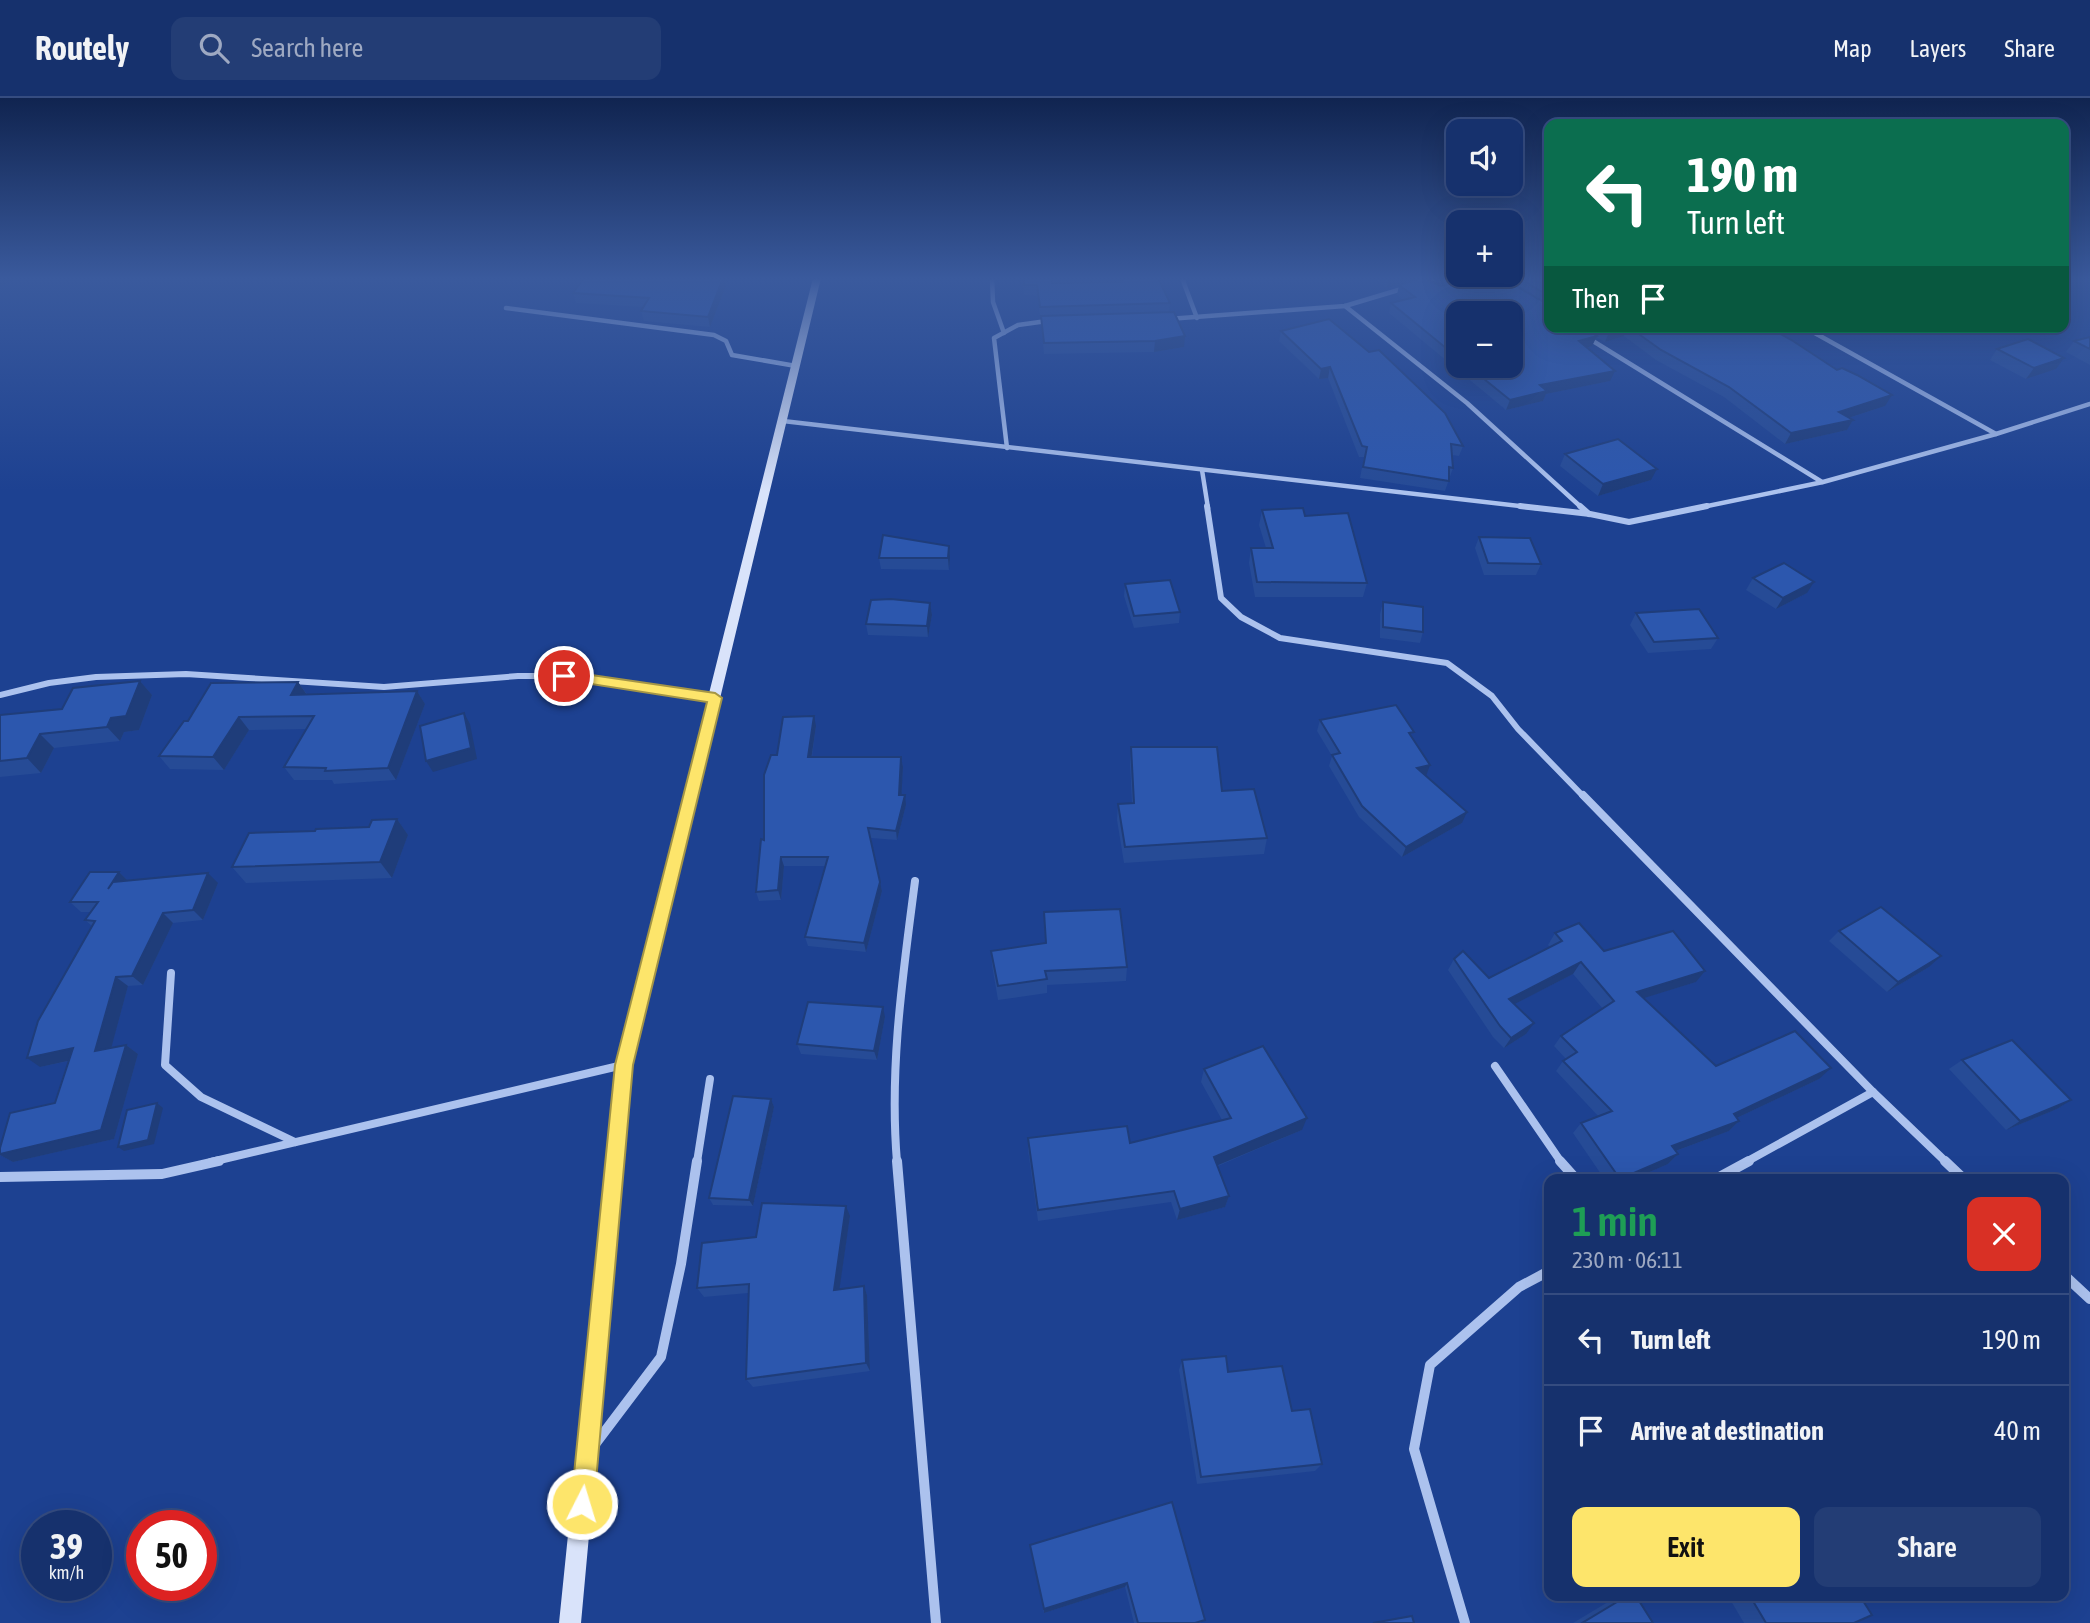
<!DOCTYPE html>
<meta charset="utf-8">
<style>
body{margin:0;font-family:"Asap Condensed",sans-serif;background:#233d75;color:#f1f3f6;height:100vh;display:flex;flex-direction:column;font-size:26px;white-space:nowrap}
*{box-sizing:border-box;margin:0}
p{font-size:23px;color:#9ea9c2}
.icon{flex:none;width:38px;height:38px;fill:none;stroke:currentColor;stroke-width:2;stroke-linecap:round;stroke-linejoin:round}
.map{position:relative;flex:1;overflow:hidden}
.details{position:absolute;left:1544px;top:1076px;width:525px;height:427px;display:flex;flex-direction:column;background:#16316d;border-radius:14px;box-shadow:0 7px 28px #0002,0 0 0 2px #354c80}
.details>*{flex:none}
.hud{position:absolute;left:1544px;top:21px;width:525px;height:214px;border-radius:14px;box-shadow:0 7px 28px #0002,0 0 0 2px #354c80;background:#0b6e4f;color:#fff;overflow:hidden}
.controls{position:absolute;left:1446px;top:21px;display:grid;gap:14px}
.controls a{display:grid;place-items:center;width:77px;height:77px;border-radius:14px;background:#16316d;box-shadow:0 7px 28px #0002,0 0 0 2px #354c80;font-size:35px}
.speed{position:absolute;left:21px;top:1412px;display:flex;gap:14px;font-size:35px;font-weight:700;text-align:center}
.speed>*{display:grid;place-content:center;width:91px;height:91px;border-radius:50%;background:#16316d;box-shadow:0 7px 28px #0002,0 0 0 2px #354c80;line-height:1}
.speed small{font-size:18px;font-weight:400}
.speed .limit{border:10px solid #d22;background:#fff;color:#111}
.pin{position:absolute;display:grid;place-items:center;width:60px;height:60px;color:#fff;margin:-30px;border:4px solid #fff;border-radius:50%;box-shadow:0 2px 7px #0007}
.me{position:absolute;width:77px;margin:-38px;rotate:5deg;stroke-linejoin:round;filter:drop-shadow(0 0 5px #0008)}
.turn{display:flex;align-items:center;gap:24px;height:147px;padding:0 28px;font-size:32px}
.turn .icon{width:91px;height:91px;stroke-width:2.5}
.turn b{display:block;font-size:49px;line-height:60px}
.then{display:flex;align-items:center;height:66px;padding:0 28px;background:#0003;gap:14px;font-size:26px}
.round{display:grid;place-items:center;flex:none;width:74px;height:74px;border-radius:14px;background:#233d75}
.head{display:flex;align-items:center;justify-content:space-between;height:119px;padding:0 28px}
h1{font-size:42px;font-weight:600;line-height:52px;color:#1e9e55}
.cta{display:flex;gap:14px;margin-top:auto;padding:14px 28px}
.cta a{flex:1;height:80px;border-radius:14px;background:#fde56b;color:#111;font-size:28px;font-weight:600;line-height:80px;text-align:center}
.cta a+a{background:#233d75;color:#f1f3f6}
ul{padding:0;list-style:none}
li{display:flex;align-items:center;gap:21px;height:91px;padding:0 28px;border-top:2px solid #354c80}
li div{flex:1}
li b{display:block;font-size:26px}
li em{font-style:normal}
header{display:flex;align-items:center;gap:42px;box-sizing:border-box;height:98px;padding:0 35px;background:#16316d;border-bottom:2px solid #354c80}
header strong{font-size:33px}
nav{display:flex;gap:38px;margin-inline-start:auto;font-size:24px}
.search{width:490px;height:63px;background:#233d75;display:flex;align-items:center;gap:18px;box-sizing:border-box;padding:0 24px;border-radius:14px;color:#9ea9c2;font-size:26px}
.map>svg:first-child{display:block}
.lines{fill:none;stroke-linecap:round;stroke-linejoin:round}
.street-far3{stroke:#acc2ee;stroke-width:4.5}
.street-far2{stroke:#acc2ee;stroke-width:6}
.street-far1{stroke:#acc2ee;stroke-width:8}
.street{stroke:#acc2ee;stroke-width:10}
.secondary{fill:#d9e3fa;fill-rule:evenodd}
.wall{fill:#264b96;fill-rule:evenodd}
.shaded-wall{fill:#1f3d7a}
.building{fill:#2c57ae;stroke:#1f3d7a;stroke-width:2}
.route{fill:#fde56b;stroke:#a49546;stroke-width:2}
</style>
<header>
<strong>Routely</strong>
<div class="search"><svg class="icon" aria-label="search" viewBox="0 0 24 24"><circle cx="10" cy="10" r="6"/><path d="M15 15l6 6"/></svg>Search here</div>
<nav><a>Map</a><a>Layers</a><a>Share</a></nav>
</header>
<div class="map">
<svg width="2090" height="1525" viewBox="0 0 2090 1525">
<rect width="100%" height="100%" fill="#1d4191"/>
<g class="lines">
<g class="street-far3">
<path d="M992,180l1,24 11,31"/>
<path d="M1182,180l15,40"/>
<path d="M1419,185l15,-5"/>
<path d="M1345,208l122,97 115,105"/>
<path d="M506,210l208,27 12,6 6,14 64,11"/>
<path d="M1168,221l177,-13 60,-18"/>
<path d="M1804,229l192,107"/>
<path d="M1817,236l21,-7"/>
<path d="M1588,240l234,144"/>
<path d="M783,323l753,87"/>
<path d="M1007,350l-13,-110 24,-13 29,-4"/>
<path d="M1202,372l6,38"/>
<path d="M1698,410l125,-26 173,-48 94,-30"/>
</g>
<g class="street-far2">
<path d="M1207,408l14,92 20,19 39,21 167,25 45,33 26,33 66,68"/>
<path d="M1520,408l70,8 39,8 78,-16"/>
<path d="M1580,408l9,8"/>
<path d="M0,597l49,-12 47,-6 90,-3 198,13 134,-11h45l151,22"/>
</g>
<g class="street-far1">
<path d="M1583,697l290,297 73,70"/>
<path d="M171,875l-6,92 36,32 94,45"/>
<path d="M1495,968l66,96"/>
<path d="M211,1064l412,-97"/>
<path d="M697,1064l13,-83"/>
<path d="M897,1064c-8,-94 6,-188 18,-281"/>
<path d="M1746,1064l127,-70"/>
</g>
<g class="street">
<path d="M897,1063l39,462"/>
<path d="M1560,1063l17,19"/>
<path d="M1945,1063l20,19"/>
<path d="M0,1079l162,-3 57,-13"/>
<path d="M1714,1082l35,-19"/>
<path d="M2063,1176l27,25"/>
<path d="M593,1349l68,-90 20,-93 16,-103"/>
<path d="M1465,1525l-51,-174 16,-84 89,-78 30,-16"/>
</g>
<path class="secondary" d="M813,180h8l-189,787 -51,558h-22l57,-558z"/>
</g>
<g class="wall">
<path d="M584,180h145l-19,49 -66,-6 -3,-10 2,-4 -67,-4 -3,-10z"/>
<path d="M1023,180l29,5 67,-1 -1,-4h40l12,25 -1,10 15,34 -30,5 -110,2 -3,-37h-1l-2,-21 -14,-1z"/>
<path d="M1374,180h35l-1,3 -21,7z"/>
<path d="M1503,180h46v49h219l117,79 -36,12 4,2 -6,10 -62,14 -61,-47 -68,-37 -32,-24 -19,6 -9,-5 -4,9 -5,2 23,33 -64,13 -3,7 -37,9 -117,-97 2,-10 12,-3 -6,-5 2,-10 42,1zM1458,215l52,53h-52z"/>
<path d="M1281,233l182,115 -4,10 -7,-1 1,13 -8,23 -85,-13 4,-21h-5l-31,-79 -9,1 -40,-38z"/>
<path d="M2090,239v28l-24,-13 8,-11z"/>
<path d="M1997,251l59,20 -30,10 -36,-19z"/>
<path d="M1565,356l86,26 -53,16 -38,-30z"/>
<path d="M1262,412l43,6 62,67 -4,14h-108l-6,-34 2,-15h15l-7,-23z"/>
<path d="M1479,439l62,27 -5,11h-52l-9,-27z"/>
<path d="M949,448l1,12 -1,12 -68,-1 -2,-11z"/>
<path d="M1753,480l54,15 -31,16 -30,-19z"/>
<path d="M1125,486l55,28 -1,11 -45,5 -10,-32z"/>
<path d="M1383,504l40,30 -3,11 -40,-5v-24z"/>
<path d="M930,505l2,12 -4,22 -60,-2 -2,-11z"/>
<path d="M1636,515l82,25 -7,11 -63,4 -18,-28z"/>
<path d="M140,583l12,14 -13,35 -15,2 -4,9 -66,7 -13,25 -41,4v-62l62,-6z"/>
<path d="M298,584l9,12 110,-3 8,13 -29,76 -62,4 -2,-4h-38l-10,-13 22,-38 -57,1 -25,40 -54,-1 -11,-13 29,-35z"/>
<path d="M1320,622l92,17 14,39 36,47 -60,34 -43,-40 -30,-51 3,-10 -15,-25z"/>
<path d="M816,628l-4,31h89l2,10 -2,28 5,10 -9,35 -26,-2 11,53 -16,61 -58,-6 -3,-9 21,-71h-42l-3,34 -22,1 -3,-9 21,-137z"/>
<path d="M1131,649l91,44 45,47 -3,16 -140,9 -7,-43 1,-16 14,-1 -2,-40z"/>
<path d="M397,721l11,16 -16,43 -146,5 -14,-16 83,-36 54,-4z"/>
<path d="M119,774l9,9 90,2 -15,37 -30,3 -30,62 -15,1 -17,62 15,-3 12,9 -24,85 -101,23 -13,-7v-7l55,-45 14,-42 -29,6 52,-141 -7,-6 5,-8h-9l-11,-10z"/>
<path d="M1044,814l83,55 -1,14 -79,4v8l-49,7 -6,-35 -1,-14 54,-8z"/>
<path d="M1839,833l90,36 -42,25 -58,-51z"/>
<path d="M1555,835l49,18 92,31 -53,16 73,68 103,13 -82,39 2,3 -10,10 -53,20 2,3 -10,10 -37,16h-26l-32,-47 8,-10 18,-6 -43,-46 7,-10 3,-2 -12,-13 7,-10 42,-27 -30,-35 -59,30 12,30 -22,14 -11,-11 -45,-67 6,-11 35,19 61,-31 -2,-2z"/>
<path d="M885,919l-8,43 -76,-6 -4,-10z"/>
<path d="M1962,962l109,40 -14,9 -51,21 -57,-61z"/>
<path d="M1204,971l98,61 -84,36 11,30 -4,11 -48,13 -6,-18 -133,19 -10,-71v-12l102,5 92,-23 -21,-38z"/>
<path d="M771,1001l3,8 -21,99 -40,-1 -4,-7z"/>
<path d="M850,1118l-11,73 25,-3 3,9 3,76 -117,16 -7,-8 2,-86 -44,4 -7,-9 59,-51z"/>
<path d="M1182,1262l46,12 64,39 30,53 -7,7 -118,13 -18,-114z"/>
<path d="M1172,1404l29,121h-67l-9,-36 -81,26 -14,-68z"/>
<path d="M1618,1498h9l26,27h-80z"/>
<path d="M1728,1498h132l-6,27h-110z"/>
</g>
<g class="shaded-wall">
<path d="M0,180h18l-18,8z"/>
<path d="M723,180h6l-19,49 -2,-10z"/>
<path d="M1389,180h20l-1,3 -21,7z"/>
<path d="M1625,229h3l-4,9 -19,6 4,-10z"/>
<path d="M1185,238l-1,11 -30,5 1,-11z"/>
<path d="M1597,238l-5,10 -17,5 4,-10z"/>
<path d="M2064,260l-8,11 -30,10 8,-11z"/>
<path d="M1330,269l-2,11 -9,1 2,-10z"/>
<path d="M1615,273l-5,10 -64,13 -3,7 -37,9 4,-10 30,-15z"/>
<path d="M1892,297l-7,11 -52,17 6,-11z"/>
<path d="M1853,322l-6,10 -62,14 6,-11z"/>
<path d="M1657,371l-6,11 -53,16 5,-12z"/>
<path d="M949,448l1,12 -1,12 -1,-12z"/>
<path d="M1814,484l-7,11 -31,16 7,-11z"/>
<path d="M930,505l2,12 -4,22 -1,-11z"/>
<path d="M140,583l12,14 -13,35 -15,2 -4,9 -13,-14 4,-9z"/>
<path d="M298,584l9,13h-16z"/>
<path d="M417,593l8,13 -29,76 -8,-12z"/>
<path d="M464,615l6,11 7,35 -44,13 -7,-11z"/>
<path d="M814,618l2,10 -6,41 -2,-10z"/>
<path d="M239,619l10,13 -25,40 -11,-13z"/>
<path d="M40,636l14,14 -13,25 -14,-15z"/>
<path d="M901,659l2,10 -2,37 -2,-9z"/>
<path d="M1430,667l-4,11 -9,-8z"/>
<path d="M905,697l1,10 -9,35 -1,-9z"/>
<path d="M1467,714l-5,11 -60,34 4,-10z"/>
<path d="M397,721l11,16 -16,43 -12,-16z"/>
<path d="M781,759l3,9 -3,34 -3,-10z"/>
<path d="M119,774l11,11 -22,6z"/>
<path d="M208,775l10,10 -15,37 -10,-10z"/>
<path d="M880,784l2,9 -16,61 -2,-9z"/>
<path d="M163,815l10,10 -30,62 -11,-9z"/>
<path d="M1941,858l-12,11 -42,25 11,-10z"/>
<path d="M1581,864l-8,12 -70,36 6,-11z"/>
<path d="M1705,873l-9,11 -68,21 9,-11z"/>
<path d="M116,879l12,9 -20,74 -13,-9z"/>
<path d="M883,909l2,10 -8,43 -3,-9z"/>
<path d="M1534,925l-8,11 -22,14 7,-10z"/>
<path d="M126,947l12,9 -24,85 -101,23 -13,-7v-1z"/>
<path d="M73,950l13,9 -46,10 -13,-9z"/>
<path d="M1831,970l-12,11 -95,45 10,-10z"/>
<path d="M771,1001l3,8 -21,99 -4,-6z"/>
<path d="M2071,1002l-14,9 -51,21 14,-9z"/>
<path d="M157,1005l6,5 -9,36 -30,7 -6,-4z"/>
<path d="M1307,1020l-5,12 -91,38 3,-11z"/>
<path d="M1739,1023l-10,10 -67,25 10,-10z"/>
<path d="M1678,1056l-10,10 -37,16h-12z"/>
<path d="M1229,1098l-4,11 -48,13 3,-11z"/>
<path d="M846,1108l4,10 -12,83 -4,-9z"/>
<path d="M864,1188l3,9 3,76 -4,-8z"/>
<path d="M1127,1485l-2,4 -81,26v-4z"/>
</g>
<g class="building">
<path d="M584,180h139l-15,39 -67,-6 8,-13 -76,-5z"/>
<path d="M1024,180h28v5l70,-1 -1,-4h37l12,25 -130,4 -3,-22h-13z"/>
<path d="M1421,180h3l17,8 33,-8h28l47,27v22h34l14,9 -18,5 36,30 -75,14 7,6 -37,9 -42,-34h42v-53h-52v45l-67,-55 24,-6 -16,-12z"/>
<path d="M1519,180h30v18z"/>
<path d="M1174,214l11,24 -30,5 -111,2 -3,-27z"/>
<path d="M1329,221l40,33 10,-2 66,63 18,33 -12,-2 2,24 -4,-1v14l-86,-14 4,-20 -5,-1 -32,-79 -9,2 -40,-38z"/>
<path d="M1601,229h24l-16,5z"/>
<path d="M1629,229h139l25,14 44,29 5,-2 15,7 35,20 -53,17 14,8 -62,13 -62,-46 -68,-37z"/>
<path d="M2090,239v12l-16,-8z"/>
<path d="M2028,241l36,19 -30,10 -37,-19z"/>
<path d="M1618,341l39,30 -54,15 -38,-30z"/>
<path d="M1303,410l2,8 43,-3 19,70 -110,-1 -6,-34h22l-11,-38z"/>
<path d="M883,437l66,11 -1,12h-69z"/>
<path d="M1479,439l51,1 11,26 -53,-1z"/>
<path d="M1784,465l30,19 -31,16 -30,-20z"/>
<path d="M1170,482l10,32 -46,4 -9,-32z"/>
<path d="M891,501l39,4 -3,23 -61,-2 5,-24z"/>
<path d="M1383,504l40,5v25l-40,-5z"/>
<path d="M1699,511l19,29 -64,4 -18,-29z"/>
<path d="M140,583l-14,35 -15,2 -4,9 -67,7 -13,24 -27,3v-46l62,-6 11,-21z"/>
<path d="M298,584l-7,13 126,-4 -29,77 -63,3 1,-3 -42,-1 30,-51 -75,1 -26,40 -54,-1 25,-35h4l23,-38z"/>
<path d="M1396,607l18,27 -5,1 21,32 -13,3 50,44 -61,35 -44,-41 -30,-51 8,-2 -20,-33z"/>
<path d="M464,615l7,35 -45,13 -6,-35z"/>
<path d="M814,618l-6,41h93l-2,38h6l-9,36 -28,-3 12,54 -16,61 -59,-6 23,-80h-47l-3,33 -22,2 5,-53 3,1v-65l7,-20h6l6,-38z"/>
<path d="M1131,649h86l5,44 32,-2 13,49 -142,9 -7,-43 16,-1z"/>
<path d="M397,721l-17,43 -148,5 17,-34 66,-2 1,-2 53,-2 3,-7z"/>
<path d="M90,774h29l-11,17 5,-7 95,-9 -15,37 -30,3 -31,63 -16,1 -21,74 31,-6 -25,85 -101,24v-6l10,-35 45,-10 18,-55 -46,10 11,-37 57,-100 -10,-1 13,-18h-28z"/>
<path d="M1881,809l60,49 -43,26 -59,-51z"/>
<path d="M1120,811l7,58 -82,4 2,8 -49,7 -7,-35 55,-8 -2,-31z"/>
<path d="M1579,825l25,28 69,-20 32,40 -68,21 79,74 79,-35 36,37 -97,46 5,7 -67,25 6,8 -58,25 -39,-56 31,-12 -49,-50 14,-9 -16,-16 53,-35 -33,-39 -72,37 25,24 -23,15 -11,-12 -46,-67 9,-8 26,27 73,-37 -7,-8z"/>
<path d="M808,904l75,5 -9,44 -77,-7z"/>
<path d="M2012,942l59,60 -51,21 -58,-61z"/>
<path d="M1263,948l44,72 -93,39 15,39 -49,13 -6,-18 -136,19 -10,-72 99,-12 3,17 101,-25 -27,-49z"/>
<path d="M733,998l38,3 -22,101 -40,-2z"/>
<path d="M157,1005l-9,37 -30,7 9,-37z"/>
<path d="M762,1105l84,3 -12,84 30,-4 2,77 -120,16 3,-95 -52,4 5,-45 54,-6z"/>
<path d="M1226,1258l2,16 54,-6 10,45 18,-2 12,55 -121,13 -19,-117z"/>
<path d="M1172,1404l33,118 -10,3h-57l-11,-40 -83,26 -14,-64z"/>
<path d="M1627,1498h9l17,27h-71z"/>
<path d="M1750,1498h110l12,19 -18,8h-88z"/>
<path d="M1412,1518l2,7h-41z"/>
</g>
<linearGradient id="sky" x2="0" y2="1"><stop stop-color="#102450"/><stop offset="0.46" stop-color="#3a5a9d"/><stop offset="1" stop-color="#3a5a9d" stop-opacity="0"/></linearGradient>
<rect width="2090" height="393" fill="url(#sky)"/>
<path class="route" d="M564,573l151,22 7,5 -89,367 -39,439 -4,8 -8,3 -8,-3 -3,-8 44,-439 92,-363 -148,-23v-7z"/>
</svg>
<div class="controls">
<a><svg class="icon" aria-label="sound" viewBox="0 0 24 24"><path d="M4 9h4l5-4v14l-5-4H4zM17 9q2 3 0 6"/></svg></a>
<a>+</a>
<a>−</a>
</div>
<div class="speed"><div>39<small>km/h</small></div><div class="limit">50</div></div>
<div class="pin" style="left:564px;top:578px;background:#d93025"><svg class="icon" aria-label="arrive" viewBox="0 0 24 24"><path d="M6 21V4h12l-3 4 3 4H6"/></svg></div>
<svg class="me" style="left:582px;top:1406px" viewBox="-20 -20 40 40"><circle r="17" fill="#fde56b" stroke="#fff" stroke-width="3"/><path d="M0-11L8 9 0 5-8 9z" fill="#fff"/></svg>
<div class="hud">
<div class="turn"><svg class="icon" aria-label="left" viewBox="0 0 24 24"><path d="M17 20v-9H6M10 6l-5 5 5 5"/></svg><div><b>190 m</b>Turn left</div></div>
<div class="then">Then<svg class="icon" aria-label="arrive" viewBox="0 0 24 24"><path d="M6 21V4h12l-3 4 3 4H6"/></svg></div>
</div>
<section class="details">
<div class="head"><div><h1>1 min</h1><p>230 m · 06:11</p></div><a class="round" style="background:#d93025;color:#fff"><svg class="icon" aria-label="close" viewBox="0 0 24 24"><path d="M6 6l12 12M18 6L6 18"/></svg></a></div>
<ul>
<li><svg class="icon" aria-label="left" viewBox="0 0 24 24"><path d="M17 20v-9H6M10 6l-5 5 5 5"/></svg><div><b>Turn left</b></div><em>190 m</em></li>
<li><svg class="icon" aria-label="arrive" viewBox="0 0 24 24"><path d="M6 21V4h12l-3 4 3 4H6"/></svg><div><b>Arrive at destination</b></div><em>40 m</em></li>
</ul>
<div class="cta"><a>Exit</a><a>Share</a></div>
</section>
</div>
